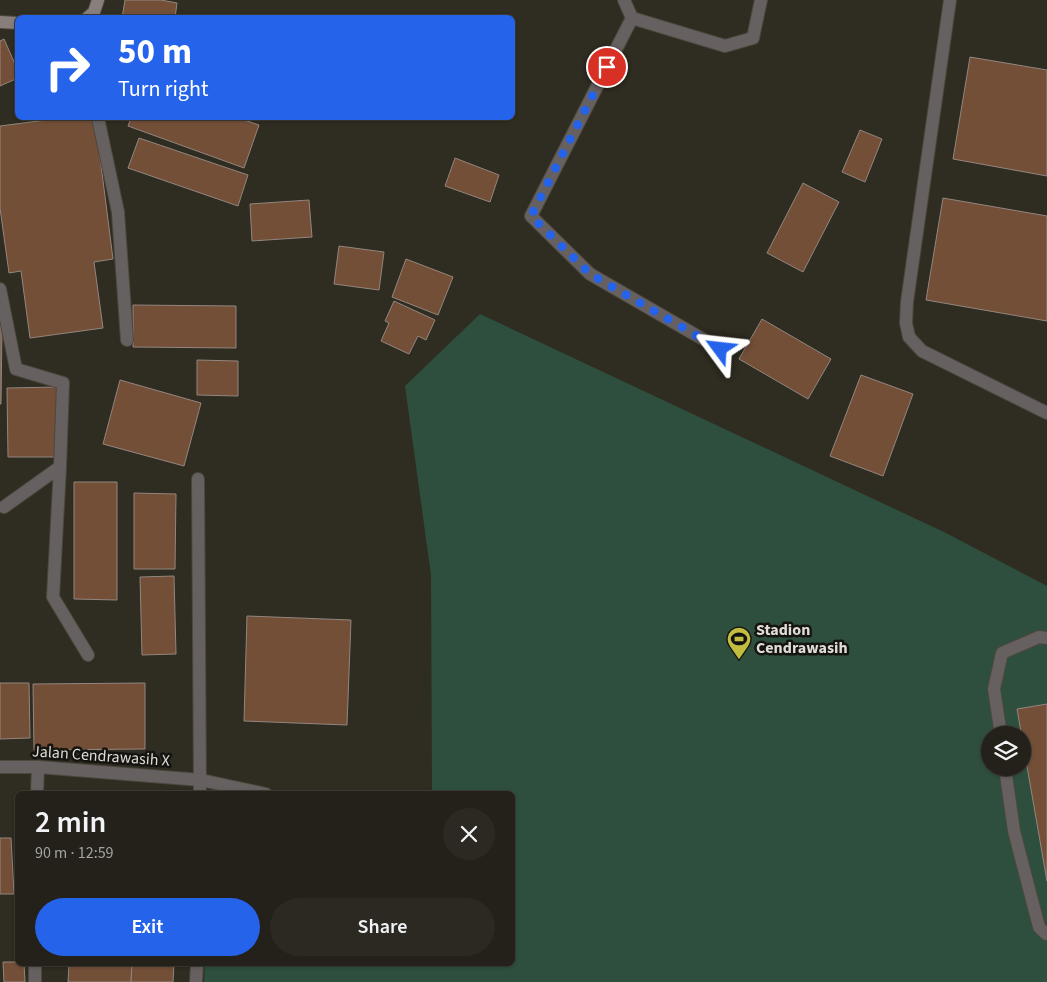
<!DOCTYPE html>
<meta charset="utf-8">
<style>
body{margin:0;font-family:"Source Sans 3",sans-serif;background:#2b2922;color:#f1f3f6;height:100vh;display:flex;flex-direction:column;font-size:19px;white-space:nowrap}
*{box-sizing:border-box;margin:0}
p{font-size:16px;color:#a3a3a2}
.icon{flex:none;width:28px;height:28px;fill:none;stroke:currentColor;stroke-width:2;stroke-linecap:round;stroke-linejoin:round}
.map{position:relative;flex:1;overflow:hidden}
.sheet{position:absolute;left:15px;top:791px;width:500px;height:175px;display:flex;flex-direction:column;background:#232119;border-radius:8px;box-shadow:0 1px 4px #0004,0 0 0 1px #403e38}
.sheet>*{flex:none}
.top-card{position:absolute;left:15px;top:15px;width:500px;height:105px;border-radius:8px;box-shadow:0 1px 4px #0004,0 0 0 1px #403e38;background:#2563eb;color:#fff;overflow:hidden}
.buttons{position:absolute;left:981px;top:726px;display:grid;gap:10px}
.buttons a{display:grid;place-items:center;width:50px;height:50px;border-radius:50%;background:#232119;box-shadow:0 1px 4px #0004,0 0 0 1px #403e38;font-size:25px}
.pin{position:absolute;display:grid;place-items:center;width:42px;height:42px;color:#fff;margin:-21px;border:2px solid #fff;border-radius:50%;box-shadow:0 1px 5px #0007}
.me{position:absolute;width:55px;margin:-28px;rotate:300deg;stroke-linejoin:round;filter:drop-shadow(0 0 4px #0008)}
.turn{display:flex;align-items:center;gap:18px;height:105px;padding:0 20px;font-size:22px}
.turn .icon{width:65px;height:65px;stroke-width:2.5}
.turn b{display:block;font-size:35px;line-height:42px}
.round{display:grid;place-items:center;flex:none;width:52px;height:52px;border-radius:26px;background:#2b2922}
.summary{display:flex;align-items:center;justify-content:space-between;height:85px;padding:0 20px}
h1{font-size:30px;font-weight:600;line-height:38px}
.cta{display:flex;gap:10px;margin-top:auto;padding:10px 20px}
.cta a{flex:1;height:58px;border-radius:30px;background:#2563eb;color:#fff;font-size:20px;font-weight:600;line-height:58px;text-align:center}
.cta a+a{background:#2b2922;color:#f1f3f6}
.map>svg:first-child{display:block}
.green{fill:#2e4f3e;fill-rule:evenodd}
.building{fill:#734f38;stroke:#93867f}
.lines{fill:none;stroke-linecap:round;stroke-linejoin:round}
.lane-casing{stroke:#4b483e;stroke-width:14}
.street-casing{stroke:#4b483e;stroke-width:14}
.secondary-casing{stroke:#4b483e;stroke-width:14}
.lane{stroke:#676060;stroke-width:12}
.street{stroke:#676060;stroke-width:12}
.secondary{stroke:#887e7c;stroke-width:12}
.route{stroke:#2563eb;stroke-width:9;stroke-dasharray:0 16.2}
.labels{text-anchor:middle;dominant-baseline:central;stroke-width:5;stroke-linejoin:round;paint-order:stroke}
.poi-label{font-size:16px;font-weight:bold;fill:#dfddd6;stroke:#161410;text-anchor:start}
.street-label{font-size:16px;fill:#dfddd6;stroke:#161410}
</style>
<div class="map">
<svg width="1047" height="982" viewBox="0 0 1047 982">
<rect width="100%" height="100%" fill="#2f2c21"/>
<path class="green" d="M480,314l466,219 101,53v396h-843l1,-18h307v-170h-80l-1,-219 -26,-189zM990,735h32v33h-32z"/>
<g class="building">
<path d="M125,0h36l16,3 -2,15h-53z"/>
<path d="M4,39l14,32v7l-18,8v-45z"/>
<path d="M970,57l77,13v106l-94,-17z"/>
<path d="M62,118h33l18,141 -19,3 9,66 -73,10 -9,-67 -12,2 -9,-65v-82z"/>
<path d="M131,118h107l21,7 -15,43 -116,-42z"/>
<path d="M860,130l22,9 -17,43 -23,-10z"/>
<path d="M139,138l109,37 -10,31 -110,-38z"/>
<path d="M455,158l44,17 -9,27 -45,-16z"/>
<path d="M803,183l36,19 -36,70 -36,-19z"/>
<path d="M943,198l104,18v105l-121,-21z"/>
<path d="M309,200l3,37 -60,4 -2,-37z"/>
<path d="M339,246l45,6 -5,38 -45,-6z"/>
<path d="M406,259l47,18 -15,38 -46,-18z"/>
<path d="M394,301l41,19 -9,20 -8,-4 -9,18 -28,-13 8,-18 -4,-2z"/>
<path d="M133,305l103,1v42l-103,-1z"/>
<path d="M762,319l69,40 -23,40 -69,-40z"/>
<path d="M0,326h2l-1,78h-1z"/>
<path d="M197,360l41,1v35l-41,-1z"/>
<path d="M861,375l52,19 -30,82 -53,-20z"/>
<path d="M120,380l81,23 -17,63 -81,-22z"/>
<path d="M57,387v70h-49l-1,-69z"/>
<path d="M74,482h43v118l-43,-1z"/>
<path d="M134,493l42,1 -1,75h-41z"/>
<path d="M174,576l2,78 -34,1 -2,-78z"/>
<path d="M247,616l104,4 -4,105 -103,-4z"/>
<path d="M0,683h29l1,55 -30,1z"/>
<path d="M145,683v66l-111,1 -1,-66z"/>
<path d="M1047,704v177l-30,-172z"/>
<path d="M0,838h11l3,56h-14z"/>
<path d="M3,962h15v2h6l1,18h-21z"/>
<path d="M69,964h63l-1,18h-63z"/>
<path d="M132,964h42l-1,18h-42z"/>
</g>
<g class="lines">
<defs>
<g id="lane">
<path d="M624,0l8,18 -101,198 59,58 130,75"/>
<path d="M950,0l-43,302 -1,21 3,14 13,14 125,62"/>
<path d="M632,18l93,28 28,-8 8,-38"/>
<path d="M98,118l20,94 9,128"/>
<path d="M0,289l16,80 47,14 -3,84 -7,130 35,58"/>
<path d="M4,507l56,-40"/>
<path d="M1001,735l-7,-46 8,-36 37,-16 8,1"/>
<path d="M1005,768l9,63 25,96 7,7 1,-1"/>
<path d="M201,780l65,14"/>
</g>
<g id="street">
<path d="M198,479l2,315"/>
<path d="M0,767h38l163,13"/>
<path d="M37,794l1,-27"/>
<path d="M35,982v-18"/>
<path d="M196,982l1,-18"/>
</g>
<g id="secondary">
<path d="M87,18l7,-6 4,-12"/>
<path d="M0,22l18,1"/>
</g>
</defs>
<use href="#lane" class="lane-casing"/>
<use href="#street" class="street-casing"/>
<use href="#secondary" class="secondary-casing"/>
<use href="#lane" class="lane"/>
<use href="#street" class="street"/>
<use href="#secondary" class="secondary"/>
</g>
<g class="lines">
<path class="route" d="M607,67l-76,149 59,58 130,75"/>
</g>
<defs>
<symbol id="stadium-pin" viewBox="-11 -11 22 30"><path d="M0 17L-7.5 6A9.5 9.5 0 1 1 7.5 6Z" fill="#c2bd3f" stroke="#161410"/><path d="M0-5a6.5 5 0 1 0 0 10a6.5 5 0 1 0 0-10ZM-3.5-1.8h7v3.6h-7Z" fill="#111"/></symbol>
</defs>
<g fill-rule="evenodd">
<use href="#stadium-pin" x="725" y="625" width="28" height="38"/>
</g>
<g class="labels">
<g class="poi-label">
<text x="756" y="630">Stadion<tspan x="756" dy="18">Cendrawasih</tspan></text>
</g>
<g class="street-label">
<text transform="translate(101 756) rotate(4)">Jalan Cendrawasih X</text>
</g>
</g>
</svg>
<div class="buttons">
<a><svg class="icon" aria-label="layers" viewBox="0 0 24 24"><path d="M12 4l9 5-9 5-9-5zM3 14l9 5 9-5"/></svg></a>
</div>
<div class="pin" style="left:607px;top:67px;background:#d93025"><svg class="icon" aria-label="arrive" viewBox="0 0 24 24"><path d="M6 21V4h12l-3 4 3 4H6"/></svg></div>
<svg class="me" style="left:720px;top:349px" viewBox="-20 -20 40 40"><path d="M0-17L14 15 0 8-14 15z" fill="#2563eb" stroke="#fff" stroke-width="4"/></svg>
<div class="top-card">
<div class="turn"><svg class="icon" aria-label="right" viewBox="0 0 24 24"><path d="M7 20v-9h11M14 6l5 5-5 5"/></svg><div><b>50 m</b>Turn right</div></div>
</div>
<section class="sheet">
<div class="summary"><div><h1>2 min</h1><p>90 m · 12:59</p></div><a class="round"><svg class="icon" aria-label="close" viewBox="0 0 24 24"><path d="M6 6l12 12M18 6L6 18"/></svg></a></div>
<div class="cta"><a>Exit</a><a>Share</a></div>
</section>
</div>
